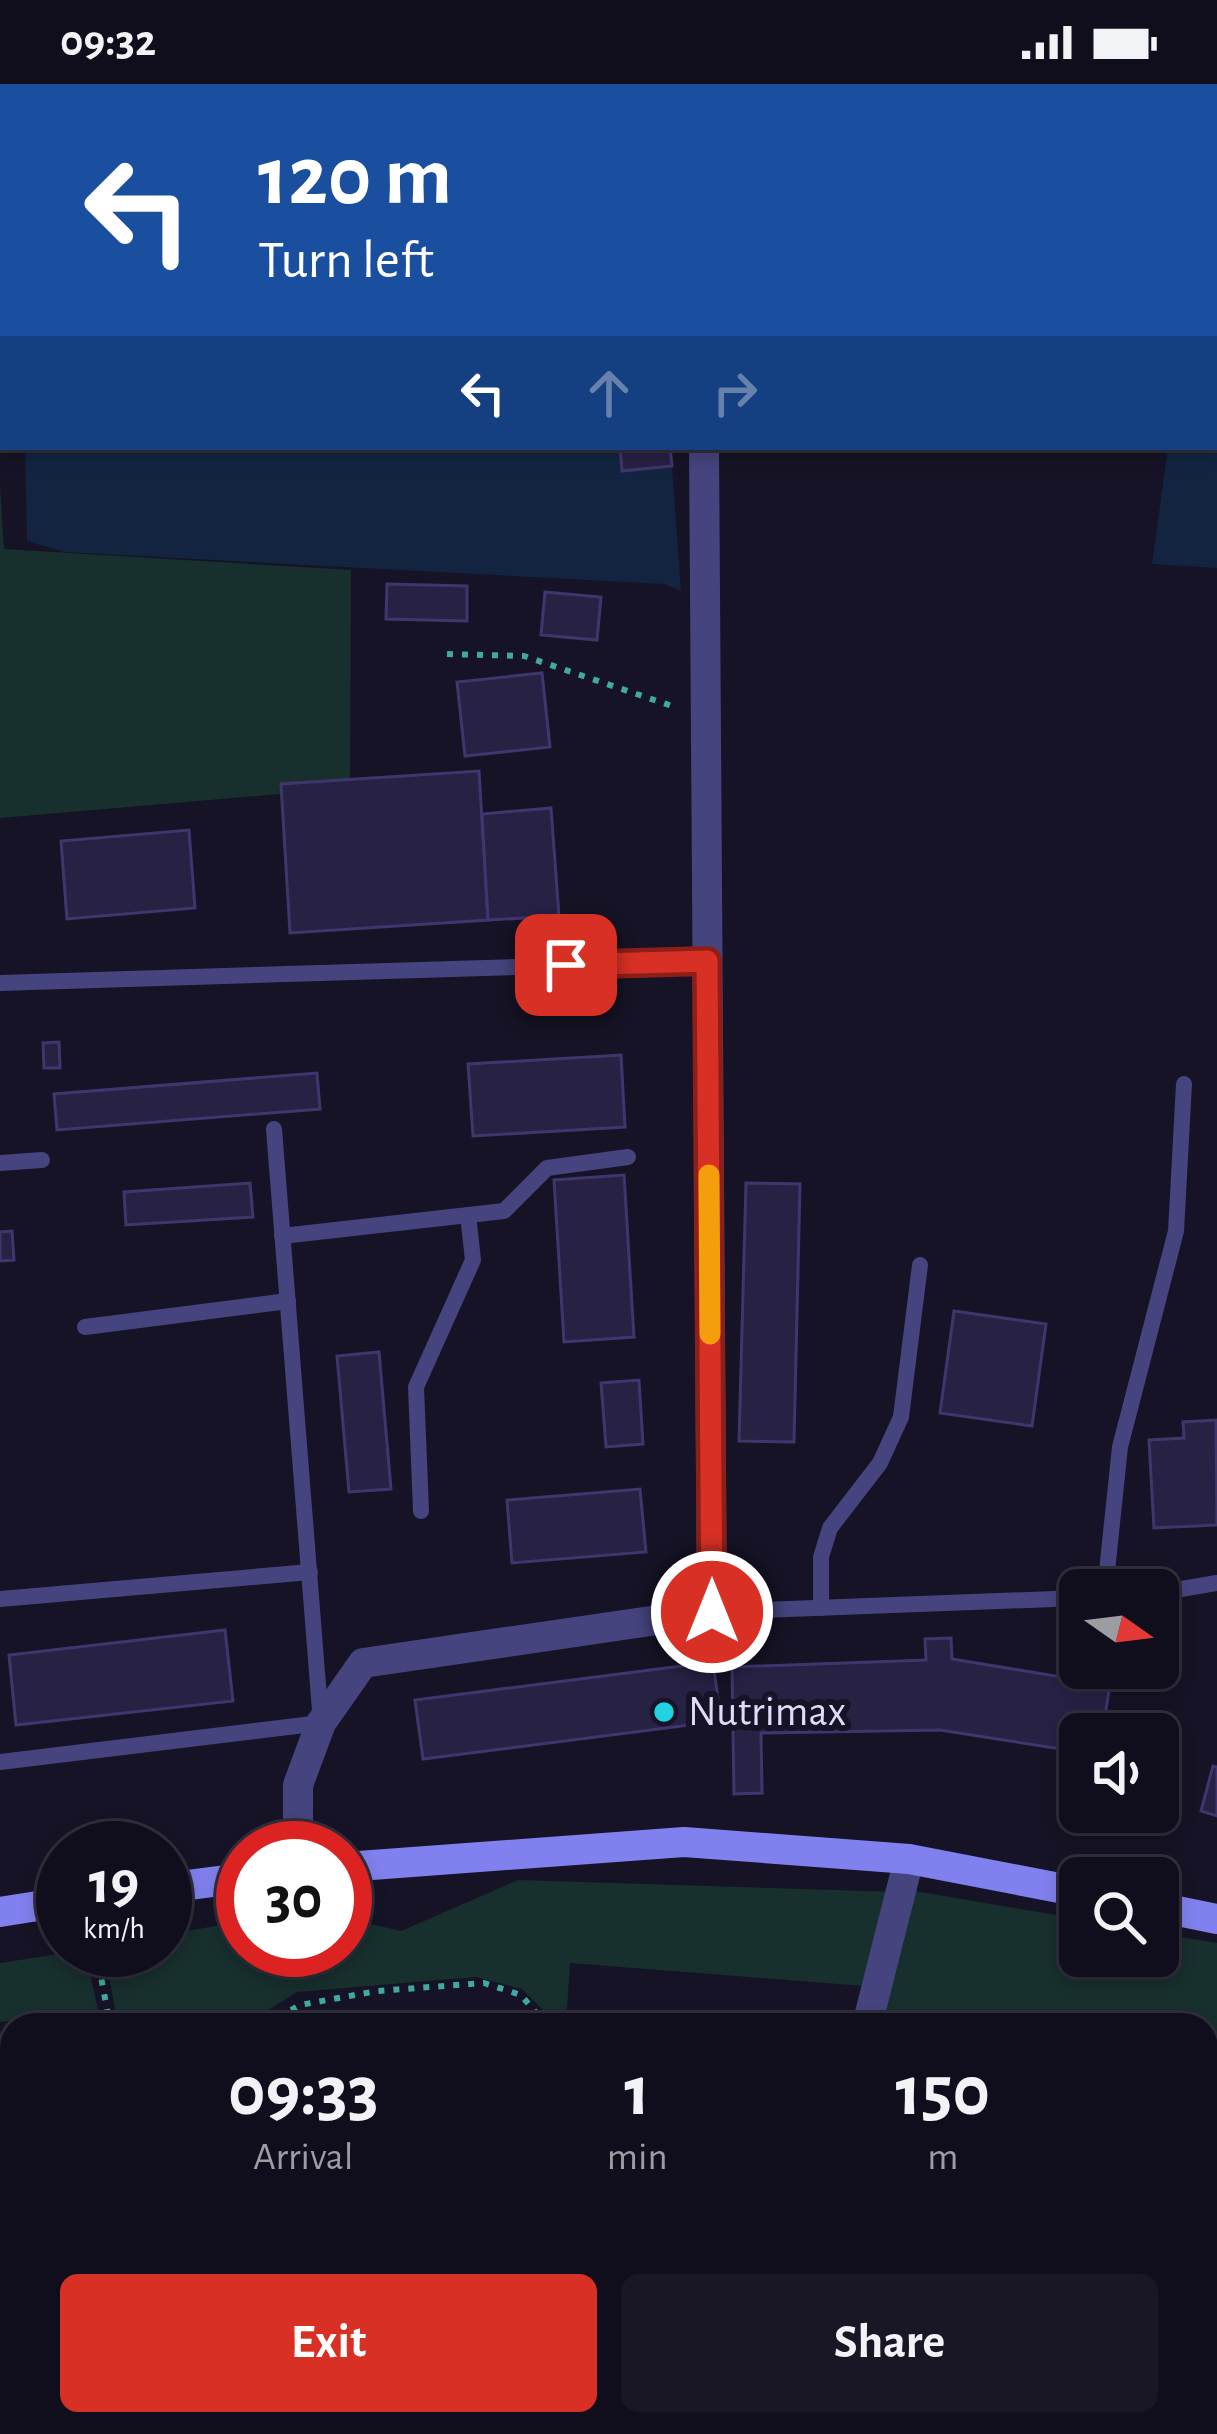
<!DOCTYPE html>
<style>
body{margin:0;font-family:"Alegreya Sans",sans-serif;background:#191725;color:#f1f3f6;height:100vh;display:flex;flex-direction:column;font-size:45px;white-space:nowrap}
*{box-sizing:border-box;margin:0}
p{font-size:39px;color:#9c9ca3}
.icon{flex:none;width:66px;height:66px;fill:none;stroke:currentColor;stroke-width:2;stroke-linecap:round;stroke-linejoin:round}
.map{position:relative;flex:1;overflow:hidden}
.details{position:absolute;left:0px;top:1929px;width:1218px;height:423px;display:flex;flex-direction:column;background:#100e1c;border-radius:36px 36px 0 0;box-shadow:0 6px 18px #0003,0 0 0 3px #302e3b}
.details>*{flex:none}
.hud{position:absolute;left:0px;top:0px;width:1218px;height:366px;box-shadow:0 6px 18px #0003,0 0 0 3px #302e3b;background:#1a4fa0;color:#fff;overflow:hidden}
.needle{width:78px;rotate:104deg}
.fabs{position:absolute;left:1059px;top:1485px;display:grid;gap:24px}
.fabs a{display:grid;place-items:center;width:120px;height:120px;border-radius:18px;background:#100e1c;box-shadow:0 6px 18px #0003,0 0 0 3px #302e3b;font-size:60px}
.speed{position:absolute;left:36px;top:1737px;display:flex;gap:24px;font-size:60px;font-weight:700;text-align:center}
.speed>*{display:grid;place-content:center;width:156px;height:156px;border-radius:50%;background:#100e1c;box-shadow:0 6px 18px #0003,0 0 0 3px #302e3b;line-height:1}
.speed small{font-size:30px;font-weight:400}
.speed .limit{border:18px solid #d22;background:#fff;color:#111}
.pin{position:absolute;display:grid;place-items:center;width:102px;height:102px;color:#fff;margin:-51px;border-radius:24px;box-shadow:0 6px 18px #0006}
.me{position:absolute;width:132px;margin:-66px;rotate:0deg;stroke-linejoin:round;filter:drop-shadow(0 0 9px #0008)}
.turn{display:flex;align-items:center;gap:42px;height:252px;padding:0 60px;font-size:54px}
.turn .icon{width:156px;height:156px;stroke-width:2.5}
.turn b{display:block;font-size:84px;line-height:102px}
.lanes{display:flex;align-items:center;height:114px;padding:0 60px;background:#0003;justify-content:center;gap:60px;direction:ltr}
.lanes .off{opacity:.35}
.eta{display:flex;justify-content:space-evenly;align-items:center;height:204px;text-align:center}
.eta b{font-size:72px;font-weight:700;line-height:84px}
.button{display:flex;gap:24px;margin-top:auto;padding:24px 60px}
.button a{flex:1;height:138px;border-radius:18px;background:#d93025;color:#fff;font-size:48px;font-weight:700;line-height:138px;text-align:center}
.button a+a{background:#191725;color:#f1f3f6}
.status{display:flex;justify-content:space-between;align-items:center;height:84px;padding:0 60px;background:#100e1c;direction:ltr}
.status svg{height:33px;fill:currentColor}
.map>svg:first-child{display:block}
.green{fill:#172f2d}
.water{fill:#122440}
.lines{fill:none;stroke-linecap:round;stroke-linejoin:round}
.stream{stroke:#122440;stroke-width:10}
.building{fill:#272144;stroke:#40366d;stroke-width:3}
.path{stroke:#40aaa1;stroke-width:6;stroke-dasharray:6 9;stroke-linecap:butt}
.lane{stroke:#45447e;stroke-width:16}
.street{stroke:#45447e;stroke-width:30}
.secondary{stroke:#8080ee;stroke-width:30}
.route-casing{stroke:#8d1f18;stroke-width:30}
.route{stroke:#d93025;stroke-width:21}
.slow{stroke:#f59e0b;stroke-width:21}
.poi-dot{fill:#21d3e1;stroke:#151325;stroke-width:4.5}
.labels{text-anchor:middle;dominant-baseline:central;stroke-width:12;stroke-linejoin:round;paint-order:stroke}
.poi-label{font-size:42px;fill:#dfdcfa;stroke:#151325;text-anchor:start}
</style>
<div class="status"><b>09:32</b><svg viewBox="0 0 49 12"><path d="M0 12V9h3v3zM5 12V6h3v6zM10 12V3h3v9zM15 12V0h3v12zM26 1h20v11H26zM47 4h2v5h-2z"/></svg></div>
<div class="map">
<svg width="1217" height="2350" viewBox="0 0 1217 2350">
<rect width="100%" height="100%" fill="#151325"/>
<g class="green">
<path d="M0,401l4,64 347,21 -1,218 -350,30z"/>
<path d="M518,1796l382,12 -23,95 -307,-24 -4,62h-16v-8l-28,-28 -46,-12 -179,15 -52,33h-127l-14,-75h61v-15l78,-14v29h102v-32l56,13z"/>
<path d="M909,1806l171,29v37h78v-23l59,10v184l-11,-1v-101h-325z"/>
<path d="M85,1866l13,60 -98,12v-59z"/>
</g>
<g class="water">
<rect x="21" y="0" width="603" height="3"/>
<path d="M1217,0v484l-65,-4 16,-117h47z"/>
<path d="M25,363h595l3,23 49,-4 9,125 -17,-7 -600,-32 -37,-11z"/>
</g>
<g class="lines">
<g class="stream">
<path d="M8,0v3"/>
<path d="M0,177l3,-2"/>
</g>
</g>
<g class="building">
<path d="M620,363h50l2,19 -50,5z"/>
<path d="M387,500l80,2v35l-81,-2z"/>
<path d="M545,508l56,5 -4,43 -56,-5z"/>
<path d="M542,589l8,74 -85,9 -8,-74z"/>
<path d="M479,687l9,149 -198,13 -9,-149z"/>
<path d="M551,724l8,108 -71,4 -6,-106z"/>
<path d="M189,746l6,78 -128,11 -6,-78z"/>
<path d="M59,958l1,26h-16l-1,-25z"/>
<path d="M621,971l4,72 -152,9 -5,-72z"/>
<path d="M317,989l3,36 -263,21 -3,-36z"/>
<path d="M624,1091l10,162 -70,5 -10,-162z"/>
<path d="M250,1099l3,34 -127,8 -2,-33z"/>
<path d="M746,1099l54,1 -6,258 -55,-1z"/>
<path d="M12,1147l2,29 -14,1v-29z"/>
<path d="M954,1227l92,13 -14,102 -92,-13z"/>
<path d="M379,1268l12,137 -42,3 -12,-136z"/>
<path d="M639,1296l4,64 -37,3 -5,-64z"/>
<path d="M1216,1336l1,105 -63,3 -5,-88 35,-2 -1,-16z"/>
<path d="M640,1405l6,63 -134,11 -5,-63z"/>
<path d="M225,1546l8,71 -217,24 -7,-70z"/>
<path d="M951,1554l1,21 158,26 -8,49h-22v18l-140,-22 -179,3 1,60 -28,1 -2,-127 194,-7 -1,-21z"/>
<path d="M713,1578l8,59 -298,38 -8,-59z"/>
<path d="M1213,1682l4,1v49l-16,-5z"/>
<path d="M1206,2093l11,1v57l-5,12 -6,-1z"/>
<path d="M0,2099l9,1 -7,54 -2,-1z"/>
<path d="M1206,2256l11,2 -3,53 -8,-1z"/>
<path d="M519,2340h66l-1,10h-66z"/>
<path d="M613,2340h41l-1,10h-41z"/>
<path d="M676,2340h66l-1,10h-66z"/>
<path d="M770,2340h42l-2,10h-41z"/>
<path d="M823,2340h53l-2,10h-52z"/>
<path d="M925,2340h28l13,2 -2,8h-40z"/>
</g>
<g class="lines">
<g class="path">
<path d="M447,570l77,2 151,51"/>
<path d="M96,1866l14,75"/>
<path d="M265,1941l35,-20 77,-14 107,-8 37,12 25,30"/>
<path d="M0,2015l12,-1"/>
</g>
<g class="lane">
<path d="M0,899l707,-22"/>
<path d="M0,1079l42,-3"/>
<path d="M282,1152l222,-25 43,-43 81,-11"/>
<path d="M85,1243l203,-26"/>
<path d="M421,1427l-5,-124 57,-127 -5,-45"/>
<path d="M1105,1506l15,-143 56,-216 8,-147"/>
<path d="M1158,1509l59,-10"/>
<path d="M0,1515l310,-27"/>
<path d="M821,1524v-51l9,-29 50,-65 21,-46 19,-152"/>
<path d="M712,1528l368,-14"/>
<path d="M0,1678l321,-39 -47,-594"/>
</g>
<g class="street">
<path d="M657,0v3"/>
<path d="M298,1764v-63l23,-62 42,-60 349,-51 -8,-1165"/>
<path d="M867,1941l42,-166"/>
<path d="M1206,2057l11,1"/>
<path d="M0,2189l12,2"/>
<path d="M1065,2340l71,10"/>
<path d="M481,2350l1,-10"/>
</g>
<g class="secondary">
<path d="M345,1783l339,-25 225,17 171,33"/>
<path d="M165,1804l78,-10"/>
<path d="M1158,1823l59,12"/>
<path d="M0,1828l63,-10"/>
</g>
</g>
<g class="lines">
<defs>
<path id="route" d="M566,881l141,-4 5,651"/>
</defs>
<use href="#route" class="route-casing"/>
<use href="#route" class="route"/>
<path class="slow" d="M709,1091l1,159"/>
</g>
<circle class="poi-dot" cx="664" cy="1628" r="12"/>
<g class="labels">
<g class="poi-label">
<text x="688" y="1628">Nutrimax</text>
</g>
</g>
</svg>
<div class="fabs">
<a><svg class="needle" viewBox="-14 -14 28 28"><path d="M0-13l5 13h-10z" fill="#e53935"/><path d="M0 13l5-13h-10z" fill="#9c9ca3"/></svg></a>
<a><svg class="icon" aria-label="sound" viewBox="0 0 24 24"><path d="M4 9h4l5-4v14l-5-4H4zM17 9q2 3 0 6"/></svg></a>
<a><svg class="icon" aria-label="search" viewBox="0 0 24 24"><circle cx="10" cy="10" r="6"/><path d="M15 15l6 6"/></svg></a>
</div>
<div class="speed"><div>19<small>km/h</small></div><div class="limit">30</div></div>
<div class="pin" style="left:566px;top:881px;background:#d93025"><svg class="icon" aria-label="arrive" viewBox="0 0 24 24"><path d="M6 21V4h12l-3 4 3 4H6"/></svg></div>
<svg class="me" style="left:712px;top:1528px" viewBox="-20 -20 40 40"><circle r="17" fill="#d93025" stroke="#fff" stroke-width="3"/><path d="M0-11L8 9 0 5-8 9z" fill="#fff"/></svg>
<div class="hud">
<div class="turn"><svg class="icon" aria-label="left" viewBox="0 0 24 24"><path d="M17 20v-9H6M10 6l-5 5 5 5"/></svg><div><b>120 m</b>Turn left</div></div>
<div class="lanes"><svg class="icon" aria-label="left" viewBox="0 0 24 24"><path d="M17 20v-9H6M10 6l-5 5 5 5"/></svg><svg class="icon off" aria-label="ahead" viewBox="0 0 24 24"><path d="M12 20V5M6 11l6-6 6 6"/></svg><svg class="icon off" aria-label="right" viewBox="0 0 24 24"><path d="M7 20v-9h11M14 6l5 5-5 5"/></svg></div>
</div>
<section class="details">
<div class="eta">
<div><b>09:33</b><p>Arrival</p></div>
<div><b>1</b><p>min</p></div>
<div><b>150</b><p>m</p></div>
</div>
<div class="button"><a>Exit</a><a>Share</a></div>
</section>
</div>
